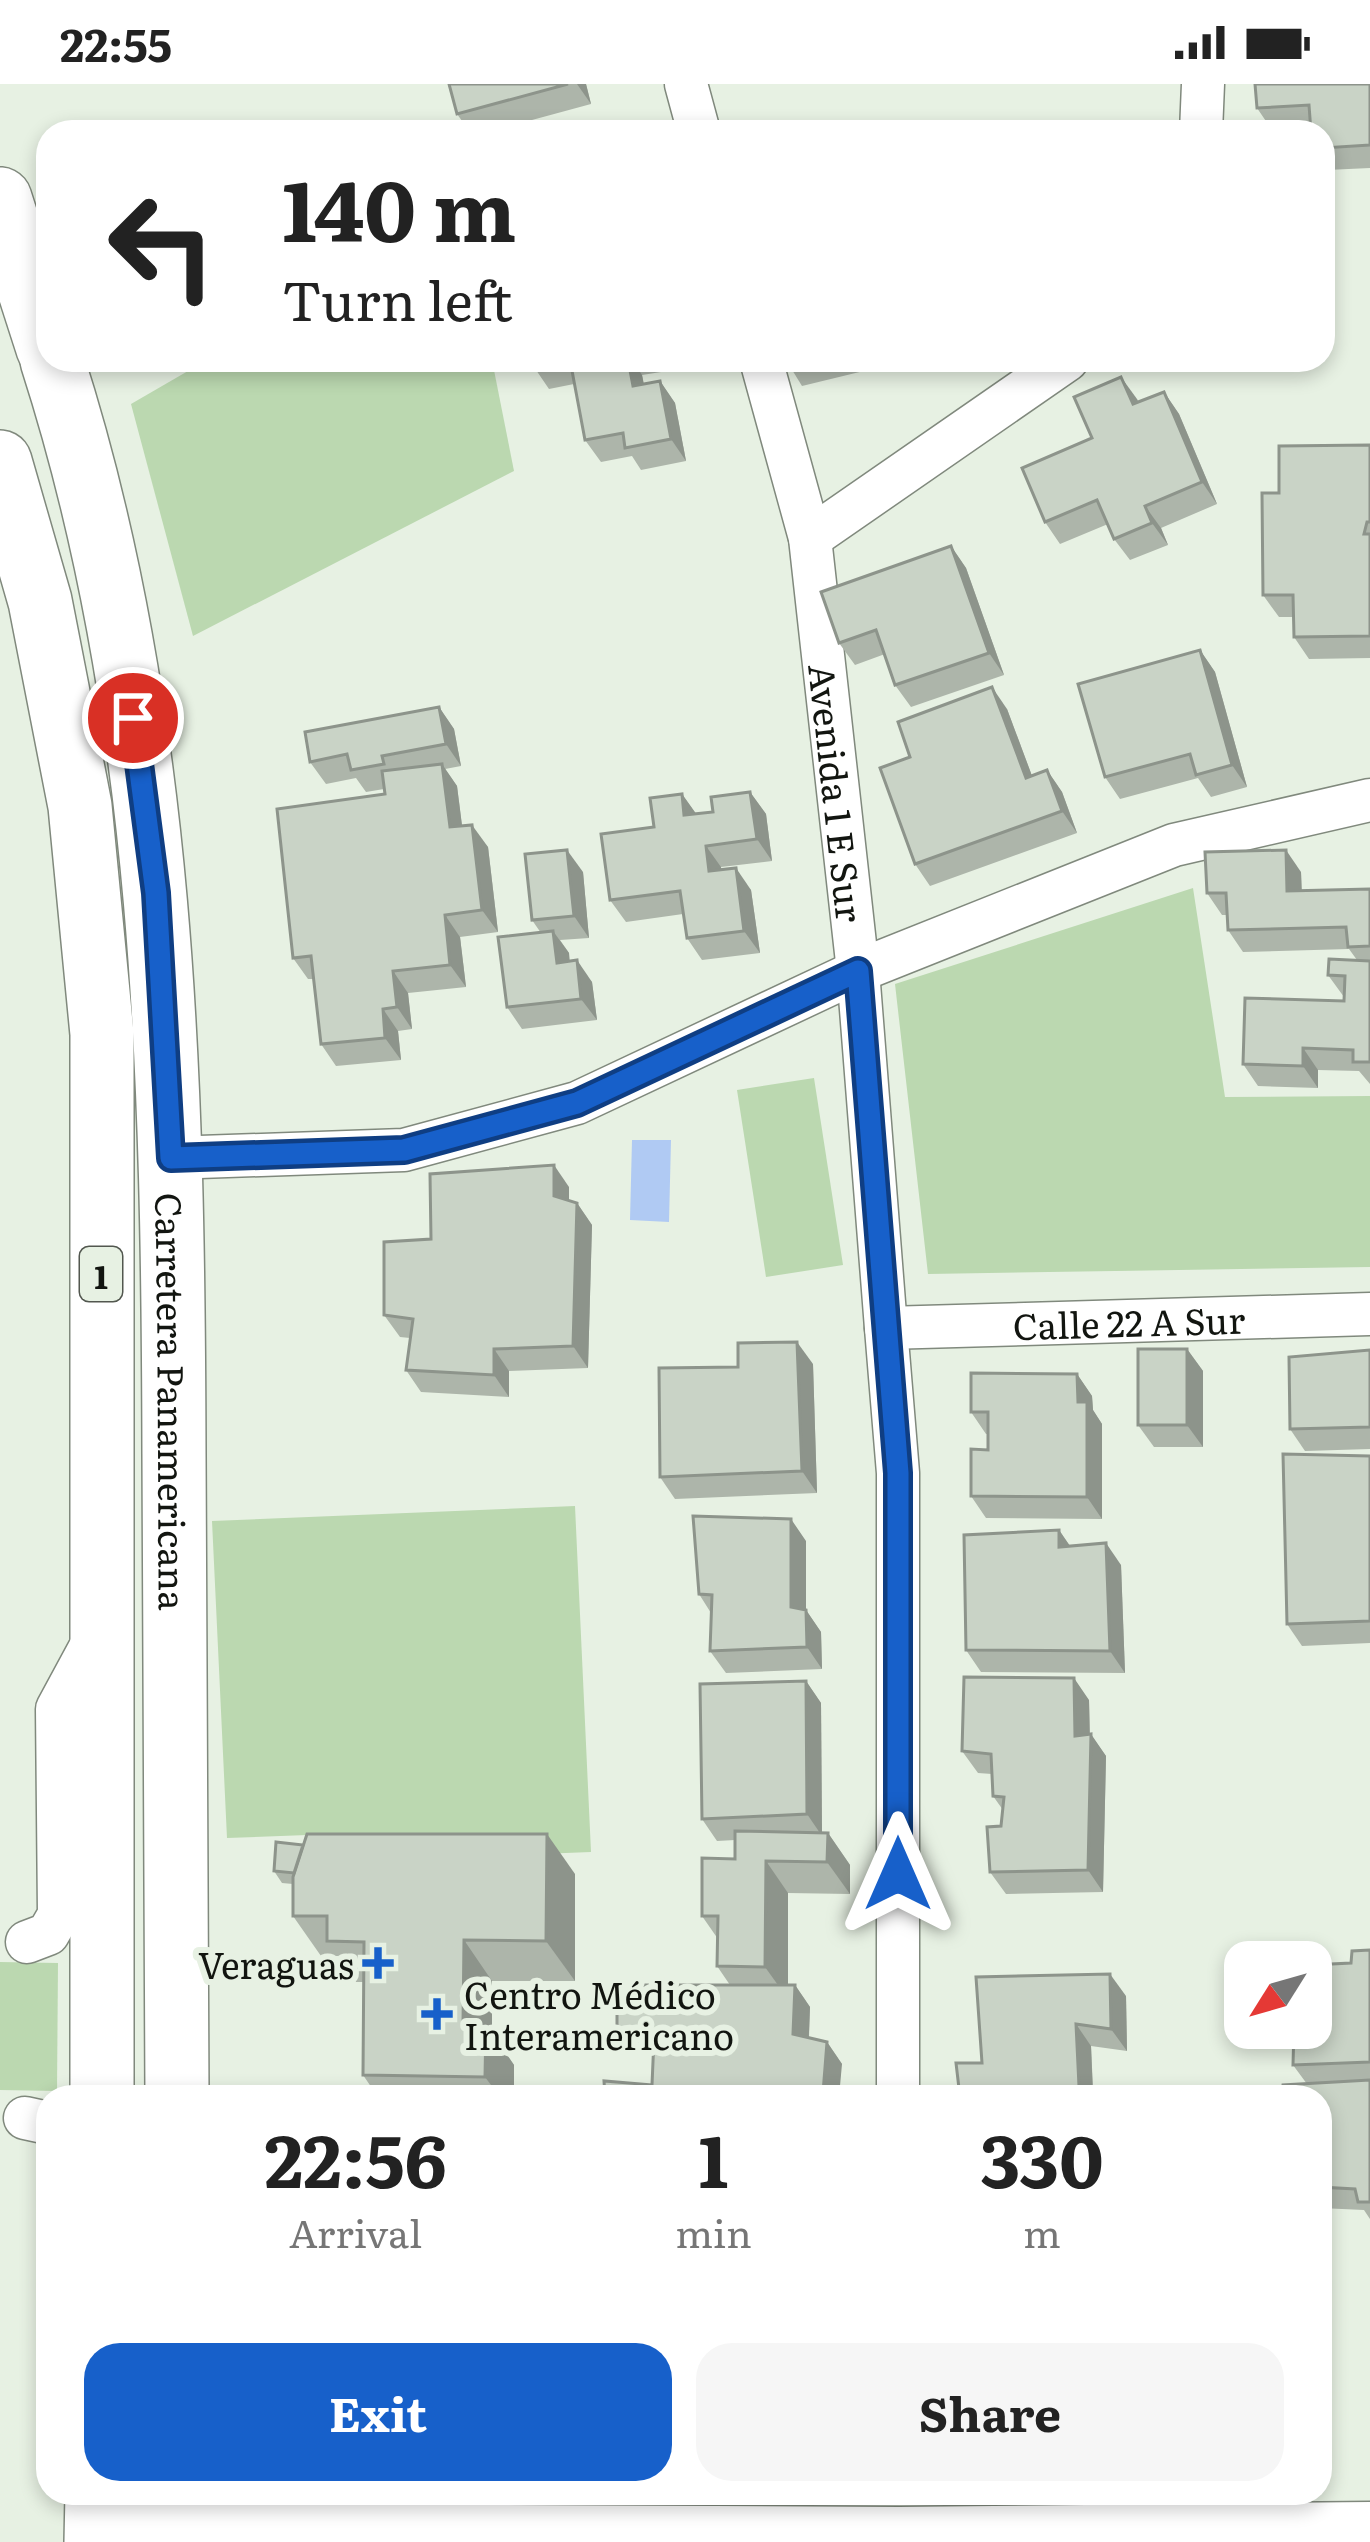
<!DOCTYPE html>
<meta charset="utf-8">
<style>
body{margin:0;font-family:Literata,serif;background:#f6f6f6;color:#222;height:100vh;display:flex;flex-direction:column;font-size:45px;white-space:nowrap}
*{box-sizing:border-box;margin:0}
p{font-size:39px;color:#767676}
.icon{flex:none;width:66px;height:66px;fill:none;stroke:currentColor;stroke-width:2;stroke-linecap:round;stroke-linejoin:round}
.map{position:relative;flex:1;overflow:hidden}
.side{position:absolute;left:36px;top:2001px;width:1296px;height:420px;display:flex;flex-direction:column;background:#fff;border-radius:36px;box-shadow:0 6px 18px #0003}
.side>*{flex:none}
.hud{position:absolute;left:36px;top:36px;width:1299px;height:252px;border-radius:36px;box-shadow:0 6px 18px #0003;background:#fff;color:#222;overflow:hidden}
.needle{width:78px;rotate:233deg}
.tools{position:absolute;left:1224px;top:1857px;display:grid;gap:24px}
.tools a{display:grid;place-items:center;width:108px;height:108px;border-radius:24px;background:#fff;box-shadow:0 6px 18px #0003;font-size:60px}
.pin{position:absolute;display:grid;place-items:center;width:102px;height:102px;color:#fff;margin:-51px;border:6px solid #fff;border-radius:50%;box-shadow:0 3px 12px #0007}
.me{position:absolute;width:132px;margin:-66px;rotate:0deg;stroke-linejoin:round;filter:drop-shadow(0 0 9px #0008)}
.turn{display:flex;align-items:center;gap:42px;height:252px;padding:0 48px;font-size:54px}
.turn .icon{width:156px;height:156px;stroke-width:2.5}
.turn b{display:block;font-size:84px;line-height:102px}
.eta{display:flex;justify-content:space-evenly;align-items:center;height:204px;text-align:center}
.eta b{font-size:72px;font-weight:700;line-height:84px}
.cta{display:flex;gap:24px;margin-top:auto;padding:24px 48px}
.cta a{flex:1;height:138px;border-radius:36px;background:#1760ca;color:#fff;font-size:48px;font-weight:700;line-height:138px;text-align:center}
.cta a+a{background:#f6f6f6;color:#222}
.status{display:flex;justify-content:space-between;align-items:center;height:84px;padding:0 60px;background:#fff;direction:ltr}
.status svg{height:33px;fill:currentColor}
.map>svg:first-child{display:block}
.green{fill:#bbd8b0}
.water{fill:#b0caf3}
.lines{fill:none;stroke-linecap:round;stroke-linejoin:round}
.minor-casing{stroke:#80897d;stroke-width:45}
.highway-casing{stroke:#80897d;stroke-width:66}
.minor{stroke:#fff;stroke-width:42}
.highway{stroke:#fff;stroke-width:63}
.wall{fill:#adb5aa}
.shaded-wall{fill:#8d948b}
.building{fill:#c9d3c6;stroke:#8d948b;stroke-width:3}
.route-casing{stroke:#0f3e83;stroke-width:30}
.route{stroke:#1760ca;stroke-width:21}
.poi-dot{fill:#1760ca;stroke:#e7f1e3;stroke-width:4.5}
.labels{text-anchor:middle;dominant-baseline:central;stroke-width:12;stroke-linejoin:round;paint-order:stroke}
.shield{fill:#e7f1e3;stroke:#52574f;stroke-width:3}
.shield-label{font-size:33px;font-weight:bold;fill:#121510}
.street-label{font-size:36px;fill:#121510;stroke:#e7f1e3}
.poi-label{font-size:36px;fill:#121510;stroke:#e7f1e3;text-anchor:end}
</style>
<div class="status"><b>22:55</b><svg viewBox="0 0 49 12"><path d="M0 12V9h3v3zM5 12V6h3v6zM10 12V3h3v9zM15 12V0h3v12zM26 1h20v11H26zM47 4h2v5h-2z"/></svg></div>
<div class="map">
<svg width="1370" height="2458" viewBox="0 0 1370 2458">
<rect width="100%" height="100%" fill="#e7f1e3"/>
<g class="green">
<path d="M207,276h285l22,111 -321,165 -62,-232z"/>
<path d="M1193,804l32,209 145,-1v171l-442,7 -33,-290z"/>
<path d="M814,994l29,187 -77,12 -29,-187z"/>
<path d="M575,1422l16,346 -255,10 -2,-28 -107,4 -15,-317z"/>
<path d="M0,1878l58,1 -1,128 -57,-1z"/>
</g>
<path class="water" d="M632,1056h39l-2,82 -39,-2z"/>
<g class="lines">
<defs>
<g id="minor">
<path d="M686,0l13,48"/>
<path d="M1201,48l2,-48"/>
<path id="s1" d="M761,276l49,178 48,433 28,357 12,145v624"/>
<path d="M810,454l257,-178"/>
<path d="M171,1074l233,-8 173,-47 281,-132 316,-126 196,-45"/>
<path id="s2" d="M886,1244l484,-14"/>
<path d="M27,1858l21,-8 11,-19 -2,-206 40,-74"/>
<path d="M25,2034l23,5"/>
<path d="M96,2440l803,4 471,-5"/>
</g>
<g id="highway">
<path d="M0,115l48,149"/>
<path id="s3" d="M52,276c114,353 121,727 122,1094 1,214 2,429 3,643"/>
<path d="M0,378l40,139 40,205 22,228v1063"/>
<path d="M96,2458l1,-49"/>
<path d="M173,2458v-49"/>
</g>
</defs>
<use href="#minor" class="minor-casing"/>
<use href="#highway" class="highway-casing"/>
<use href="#minor" class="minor"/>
<use href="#highway" class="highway"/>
</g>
<g class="wall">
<path d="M449,0h137l5,20 -103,28h-18l-13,-18z"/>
<path d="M1370,0v84l-43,2 -4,-6v-32l-12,-5 -39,3 -15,-22z"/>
<path d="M532,276h126l3,12 -19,3 2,9 16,-3 15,22 11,58 -45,9 -9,-14 -31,6 -16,-22 -11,-56 -25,5 -15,-22z"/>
<path d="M786,276h123l-107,26z"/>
<path d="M1164,308l15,22 38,90 -56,24 7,17 -38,15 -16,-21 -6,-15 -48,20 -15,-22 47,-84 45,-39 1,3z"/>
<path d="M1370,361v213l-61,1 -15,-22v-20h-15l-16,-22 16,-102z"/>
<path d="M951,462l15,22 38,107 -93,32 -16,-22 -10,-31 -30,11 -16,-22z"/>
<path d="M1200,566l15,22 32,115 -36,10 -13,-19 -78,21 -15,-22z"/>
<path d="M439,623l15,22 7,37 -16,3 12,17 5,40 26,21 10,85 -38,5 6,50 -58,6 4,36 -14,2 3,29 -65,6 -15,-22 -7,-65h-6l-15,-21 92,-164 -1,-5 -18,3 -10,-14 -30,6 -16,-22z"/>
<path d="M1007,625l25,67 15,-6 15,22 15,41 -147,53 -15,-22 -5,-107z"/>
<path d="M750,708l16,22 6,47 -51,6v3l30,20 9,63 -58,7 -15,-22 -4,-24 -57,8 -16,-22 44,-73 28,-33 14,20 17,-2z"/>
<path d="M583,788l6,66 -29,2 9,13v8l23,21 5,38 -75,9 -15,-22 34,-74 -9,-13z"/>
<path d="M1301,788l1,18 68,-1v195l-11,-13 -41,-1v18l-60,-2 -15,-22 101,-63v-4l-16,-22 29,-15 -8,-11 -106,3 -15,-22 -1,-15h-5l-15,-22z"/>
<path d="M569,1103v13l8,3 15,22 -4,143 -79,3v26l-88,-5 -15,-22 4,-32 -10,-1 -16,-22 47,-76z"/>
<path d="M1187,1265l16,22v76h-49l-16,-22z"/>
<path d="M1370,1266v99l-65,2 -15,-22z"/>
<path d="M813,1280l4,129 -142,6 -15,-22 78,-110z"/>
<path d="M1077,1290l15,22 1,14 9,14v95l-116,-1 -15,-22 17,-46v-16h-2l-15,-22z"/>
<path d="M1370,1372v187l-68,3 -15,-22z"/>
<path d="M1059,1446l11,16 51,19 4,108 -144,-1 -15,-22z"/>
<path d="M806,1457v69l15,22 1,37 -96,4 -16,-22 1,-38 -12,-19z"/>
<path d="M806,1597l15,22 1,130h6l22,32v29l-62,-1v92h7l15,22 -1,31 18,4 15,22 -189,-8 -21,-5 -15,-22 113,-44 -13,-19 1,-27 -16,-23 33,-57v-19l-18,1 -15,-22z"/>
<path d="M1089,1616l1,34 16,22 -3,136 -97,2 -16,-22 11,-46 2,-16 -10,-14 -1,-22 -14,-1 -16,-22z"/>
<path d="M274,1787l301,3v107h-83v52l22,32v32h-136l-15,-22 1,-93h-8l-18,-26h-17l-28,-40v-32l-11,-1z"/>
<path d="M1370,1866v269l-6,-9 -44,-2v-111l-13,-13 -14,-19 -1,-37h19z"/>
<path d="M1126,1912l1,55 -36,-5 2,42 8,1 5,8h-146l22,-34z"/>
</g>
<g class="shaded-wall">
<path d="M577,0h9l5,20z"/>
<path d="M628,276h4l10,15 6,33 -15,-22z"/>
<path d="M1121,293l16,22 12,27 -16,-22z"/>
<path d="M660,297l15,22 11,58 -15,-22z"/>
<path d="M1164,308l15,22 38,90 -15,-22z"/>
<path d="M1145,422l16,22 7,17 -16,-22z"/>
<path d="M951,462l15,22 38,107 -15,-22z"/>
<path d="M1200,566l15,22 32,115 -15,-22z"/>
<path d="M992,603l15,22 34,91 -15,-22z"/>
<path d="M439,623l15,22 7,37 -15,-22z"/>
<path d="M442,680l15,22 8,63 -15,-22z"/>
<path d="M1047,686l15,22 15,41 -15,-22z"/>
<path d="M750,708l16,22 6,47 -15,-22z"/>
<path d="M682,710l15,21h-13z"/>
<path d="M472,741l16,22 10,85 -16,-22z"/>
<path d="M706,762l15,21 4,26 -16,-22z"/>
<path d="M567,766l16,22 6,66 -15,-22z"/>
<path d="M1286,766l15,22 1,41 -15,-22z"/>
<path d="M736,784l15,22 9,63 -16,-22z"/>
<path d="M445,831l15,22 6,50 -16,-22z"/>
<path d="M553,847l16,22 3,32 -15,-22z"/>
<path d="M577,876l15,22 5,38 -16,-21z"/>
<path d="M393,887l15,22 4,36 -15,-22z"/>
<path d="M383,925l15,22 3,29 -16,-22z"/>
<path d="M1303,964l15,22v18l-15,-22z"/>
<path d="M554,1081l15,22v31l-15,-22z"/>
<path d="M577,1119l15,22 -4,143 -15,-22z"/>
<path d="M797,1258l16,22 4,129 -15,-22z"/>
<path d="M494,1265l15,22v26l-15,-22z"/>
<path d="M1187,1265l16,22v76l-16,-22z"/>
<path d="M1077,1290l15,22 1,14 9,14v95l-15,-22 -9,-95z"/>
<path d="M791,1435l15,22v69l15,22 1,37 -15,-22 -16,-40z"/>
<path d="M1059,1446l15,22 -15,-5z"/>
<path d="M1106,1459l15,22 4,108 -15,-22z"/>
<path d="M1074,1594l15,22 1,54 1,-20 15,22 -3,136 -15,-22 -13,-134z"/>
<path d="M806,1597l15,22 1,133 -15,-22z"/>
<path d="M828,1749l22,32v29l-23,-32z"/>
<path d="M547,1750l28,40v107l-29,-40z"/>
<path d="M766,1777l22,32v106l-23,-32z"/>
<path d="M464,1856l28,41v52l22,32v32h-14l-15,-20 -22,-53z"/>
<path d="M1110,1890l16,22 1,55 -16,-22z"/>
<path d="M795,1901l15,22 -2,49 -15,-22z"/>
<path d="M1076,1940l15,22 2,51 -14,-11z"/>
<path d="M827,1958l15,22 -3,33 -16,-4z"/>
</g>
<g class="building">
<path d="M449,0h119l-111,30z"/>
<path d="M1255,0h115v61l-47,3v-16h-12l-2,-27 -52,3z"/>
<path d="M532,276h96l5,26 27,-5 11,58 -46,9 -2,-15 -38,7 -15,-80 -36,7z"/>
<path d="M1121,293l12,27 31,-12 38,90 -57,24 7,17 -38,16 -17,-39 -52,22 -23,-54 70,-30 -18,-41z"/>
<path d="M1370,361v77h-3l-3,12h6v102l-76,1 -1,-42h-30l-1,-102h17v-47z"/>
<path d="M951,462l38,107 -94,32 -19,-55 -37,13 -18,-51z"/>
<path d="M1200,566l32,115 -36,10 -6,-21 -85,23 -27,-93z"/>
<path d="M992,603l34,91 21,-8 15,41 -147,53 -35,-96 30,-11 -12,-35z"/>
<path d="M439,623l7,37 -64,12 2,8 -33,6 -4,-16 -37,8 -5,-30z"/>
<path d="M442,680l8,63 22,-2 10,85 -37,5 5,50 -57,6 4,36 -14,2 2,29 -64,6 -10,-88 -18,2 -16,-149 108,-15 -3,-23z"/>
<path d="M750,708l7,47 -51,7 3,25 27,-3 8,63 -57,7 -7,-47 -70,9 -9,-66 53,-7 -4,-29 32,-4 2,21 29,-3 -2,-15z"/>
<path d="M567,766l7,66 -42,4 -7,-66z"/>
<path d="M1286,766l1,41 83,-2v57l-22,1 -2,-20 -118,3 -2,-37h-19l-2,-41z"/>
<path d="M553,847l4,32 20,-3 4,39 -74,8 -9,-70z"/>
<path d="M1329,875l41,2v101h-17v-12l-50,-2v18l-60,-2 2,-66 99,3 1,-25 -17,-1z"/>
<path d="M554,1081v31l23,7 -4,143 -79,3v26l-88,-5 7,-51 -29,-4v-73l47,-3 -1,-65z"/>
<path d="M797,1258l5,129 -142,6 -1,-109 79,-1v-24z"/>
<rect x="1138" y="1265" width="49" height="76"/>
<path d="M1370,1266v77l-80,2 -1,-72z"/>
<path d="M971,1289l106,1 1,28h9v95l-116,-1v-47l17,1v-38h-17z"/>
<path d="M1283,1370l87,2v165l-83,3z"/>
<path d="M693,1432l98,3v88l15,3 1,37 -97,4 2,-56 -13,-1z"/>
<path d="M1059,1446v17l47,-4 4,108 -144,-1 -2,-115z"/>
<path d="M964,1593l110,1 1,58 16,-2 -3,136 -98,2 -3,-45 14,-1 3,-29 -11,-1 -2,-42 -29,-3z"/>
<path d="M806,1597l1,133 -105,5 -2,-135z"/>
<path d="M735,1747l93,2 -1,29 -61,-1 -1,106 -48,-1 1,-50h-16v-58l33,1z"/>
<path d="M307,1750h240l-1,107 -82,-1 -1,84 23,1 -1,52 -122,-2 1,-133 -37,-1v-25h-34v-39z"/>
<path d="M276,1758l27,3 -9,28 -20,-2z"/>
<path d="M1370,1866v112l-77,3 1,-37h17v-63l40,-2 1,-12z"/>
<path d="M1110,1890l1,55 -35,-5 3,62 22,3v8h-141l-4,-34h26l-6,-86z"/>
<path d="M617,1901h178l-2,49 34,8 -4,51 16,4h-234l-1,-16 48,4 2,-47 -37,-9z"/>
<path d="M1370,1996v122h-12l-3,-13 -35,-2v-90h-38l1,-12z"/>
</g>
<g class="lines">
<defs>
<path id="route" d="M133,634l23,175 15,265 233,-8 173,-47 281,-132 40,502v401"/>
</defs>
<use href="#route" class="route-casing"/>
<use href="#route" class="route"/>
</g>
<g class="poi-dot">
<path d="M372 1861h12v12h12v12h-12v12h-12v-12h-12v-12h12z"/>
<path d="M431 1912h12v12h12v12h-12v12h-12v-12h-12v-12h12z"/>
</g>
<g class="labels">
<rect class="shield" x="80" y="1163" width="42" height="54" rx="9"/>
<g class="shield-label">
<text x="101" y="1190">1</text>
</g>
<g class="street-label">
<text stroke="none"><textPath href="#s1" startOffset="441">Avenida 1 E Sur</textPath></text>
<text stroke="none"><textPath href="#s2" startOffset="243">Calle 22 A Sur</textPath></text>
<text stroke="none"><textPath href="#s3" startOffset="1053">Carretera Panamericana</textPath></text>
</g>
<g class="poi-label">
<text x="354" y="1879">Veraguas</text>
<text x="464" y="1909" text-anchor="start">Centro Médico<tspan x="464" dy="41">Interamericano</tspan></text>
</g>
</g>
</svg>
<div class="tools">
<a><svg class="needle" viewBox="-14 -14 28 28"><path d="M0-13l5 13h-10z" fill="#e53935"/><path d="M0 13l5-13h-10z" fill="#767676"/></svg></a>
</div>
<div class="pin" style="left:133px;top:634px;background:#d93025"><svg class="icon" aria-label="arrive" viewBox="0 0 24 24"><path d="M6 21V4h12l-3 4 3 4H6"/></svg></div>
<svg class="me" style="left:898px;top:1790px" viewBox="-20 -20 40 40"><path d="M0-17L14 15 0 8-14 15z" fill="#1760ca" stroke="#fff" stroke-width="4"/></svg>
<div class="hud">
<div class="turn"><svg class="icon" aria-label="left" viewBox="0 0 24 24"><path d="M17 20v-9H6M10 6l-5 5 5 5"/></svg><div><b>140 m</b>Turn left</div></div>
</div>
<section class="side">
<div class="eta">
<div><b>22:56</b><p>Arrival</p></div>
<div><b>1</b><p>min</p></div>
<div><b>330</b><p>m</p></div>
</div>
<div class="cta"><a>Exit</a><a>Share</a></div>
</section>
</div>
